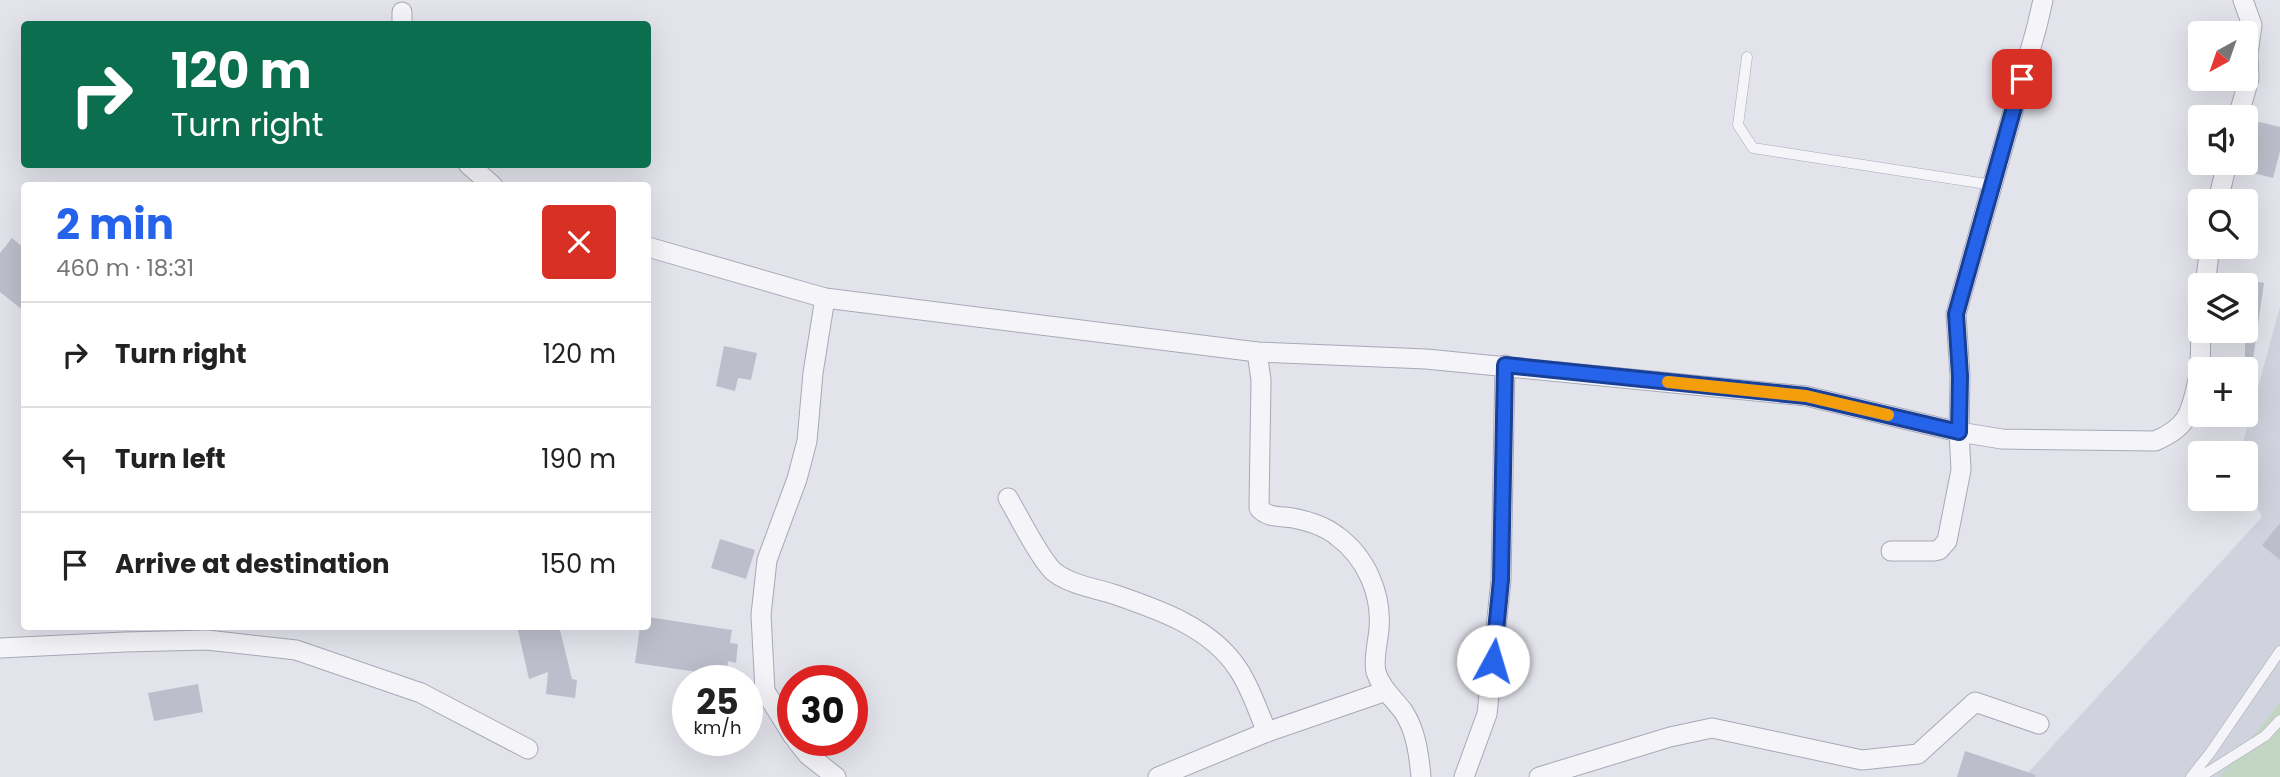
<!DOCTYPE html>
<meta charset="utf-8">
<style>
body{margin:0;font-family:Poppins,sans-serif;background:#f6f6f6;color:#222;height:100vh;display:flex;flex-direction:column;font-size:26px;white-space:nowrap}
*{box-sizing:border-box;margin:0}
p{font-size:23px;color:#767676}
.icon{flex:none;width:38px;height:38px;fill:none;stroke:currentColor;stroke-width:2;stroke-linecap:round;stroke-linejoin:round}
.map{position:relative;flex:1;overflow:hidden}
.side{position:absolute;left:21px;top:182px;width:630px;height:448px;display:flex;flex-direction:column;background:#fff;border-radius:7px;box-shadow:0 7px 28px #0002}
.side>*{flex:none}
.hud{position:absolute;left:21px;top:21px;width:630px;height:147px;border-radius:7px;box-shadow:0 7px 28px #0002;background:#0b6e4f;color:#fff;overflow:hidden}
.needle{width:46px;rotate:220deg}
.buttons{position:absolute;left:2188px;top:21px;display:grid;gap:14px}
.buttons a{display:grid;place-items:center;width:70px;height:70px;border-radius:7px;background:#fff;box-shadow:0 7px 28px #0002;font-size:35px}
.speed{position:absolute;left:672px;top:665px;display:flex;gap:14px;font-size:35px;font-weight:700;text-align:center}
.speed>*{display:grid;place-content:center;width:91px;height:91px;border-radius:50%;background:#fff;box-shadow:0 7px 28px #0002;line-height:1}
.speed small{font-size:18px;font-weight:400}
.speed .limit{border:10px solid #d22;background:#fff;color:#111}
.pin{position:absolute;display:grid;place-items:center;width:60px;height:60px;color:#fff;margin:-30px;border-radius:14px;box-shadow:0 4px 10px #0006}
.me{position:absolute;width:77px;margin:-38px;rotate:6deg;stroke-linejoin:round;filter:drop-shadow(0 0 5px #0008)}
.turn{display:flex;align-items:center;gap:24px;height:147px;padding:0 35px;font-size:32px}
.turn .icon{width:91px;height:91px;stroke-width:2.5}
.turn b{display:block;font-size:49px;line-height:60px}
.round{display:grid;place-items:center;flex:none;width:74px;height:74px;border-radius:7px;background:#f6f6f6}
.summary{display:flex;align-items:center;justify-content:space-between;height:119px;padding:0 35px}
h1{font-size:42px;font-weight:700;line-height:52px;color:#2563eb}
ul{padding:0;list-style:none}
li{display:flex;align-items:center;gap:21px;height:105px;padding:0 35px;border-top:2px solid #e0e0e0}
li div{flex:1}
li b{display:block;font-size:26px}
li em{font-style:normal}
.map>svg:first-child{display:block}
.built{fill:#d0d2dd}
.green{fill:#c3d5c3}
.building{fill:#bcbecb}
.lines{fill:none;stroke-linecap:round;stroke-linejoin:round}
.lane-casing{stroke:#a7a9b6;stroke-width:11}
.street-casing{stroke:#a7a9b6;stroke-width:21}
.lane{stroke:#f5f5f9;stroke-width:10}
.street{stroke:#f5f5f9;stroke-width:19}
.route-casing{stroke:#184099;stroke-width:18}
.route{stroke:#2563eb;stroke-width:12}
.slow{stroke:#f59e0b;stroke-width:12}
</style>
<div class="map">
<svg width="2280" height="777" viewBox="0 0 2280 777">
<rect width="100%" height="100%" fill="#e2e3eb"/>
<path class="built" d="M2280,307v470h-256l238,-260 -17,-33v-31h-5z"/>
<path class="green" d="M2280,703v74h-60z"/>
<g class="building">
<path d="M2251,120l29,7v24l-7,27 -28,-7v-30z"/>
<path d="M12,238l12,10v63l-24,-19v-39z"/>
<path d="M2245,280l19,3 -11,76 -8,-1z"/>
<path d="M724,346l33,7 -6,27 -13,-2 -3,13 -19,-5z"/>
<path d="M2280,523v37l-18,-15z"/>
<path d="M720,539l35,11 -9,29 -35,-11z"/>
<path d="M648,617l84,13 -2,13 8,1 -2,19 -8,-2 -2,15 -91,-13 5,-37h8z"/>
<path d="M517,626h42l13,53 5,1 -2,18 -29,-4 2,-22 -19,7z"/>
<path d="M198,684l5,28 -49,9 -6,-28z"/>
<path d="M1965,751l71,24 -1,2h-78z"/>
</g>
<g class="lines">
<defs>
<g id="lane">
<path d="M1747,57l-9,68 15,23 240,37"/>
<path d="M2191,777l19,-24 70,-102"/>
<path d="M2200,777l65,-41 15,-16"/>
</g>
<g id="street">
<path d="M402,12v12"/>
<path d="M2238,117l11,-38 -1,-25 4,-29 -9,-25"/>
<path d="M468,164l25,22"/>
<path d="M2218,201l9,-38"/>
<path d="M648,247l177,51 432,54 169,7 380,37 153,36 43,7 153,2c38,-16 36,-33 45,-70"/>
<path d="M2205,285l5,-38"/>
<path d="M1257,352l4,28 -2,128c8,10 22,8 34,10 15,3 33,9 44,18 29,21 45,58 42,93 -1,13 -6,30 -3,43 5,16 17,26 27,39 13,19 16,44 18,66"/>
<path d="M2200,369l1,-38"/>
<path d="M1008,498c11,19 31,59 45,73 15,13 41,17 60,23 44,15 98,33 125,75 13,19 20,43 29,63"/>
<path d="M1891,551h43l5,-1 8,-9 14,-71 -2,-38 1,-56 -4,-62 81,-288 6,-26"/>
<path d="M0,648l124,-6 83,-2 89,10 125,43 107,56"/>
<path d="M793,736l-28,-45 -4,-76 6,-55 30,-81 10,-38 6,-68 12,-75"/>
<path d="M796,740l12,15 28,22"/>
<path d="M1158,777l109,-45 119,-41"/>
<path d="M1464,777l23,-63 14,-134 4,-215"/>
<path d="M1539,777l131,-40 42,-9 150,32 56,-6 57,-52 64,22"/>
</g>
</defs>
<use href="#lane" class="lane-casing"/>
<use href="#street" class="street-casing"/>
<use href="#lane" class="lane"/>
<use href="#street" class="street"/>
</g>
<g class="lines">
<defs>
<path id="route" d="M1493,661l8,-81 4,-215 301,31 153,36 1,-56 -4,-62 66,-235"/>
</defs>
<use href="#route" class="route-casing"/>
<use href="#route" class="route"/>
<path class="slow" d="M1668,382l138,14 82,19"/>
</g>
</svg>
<div class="buttons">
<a><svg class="needle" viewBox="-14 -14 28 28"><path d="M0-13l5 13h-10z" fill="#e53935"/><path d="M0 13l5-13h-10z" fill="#767676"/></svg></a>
<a><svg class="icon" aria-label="sound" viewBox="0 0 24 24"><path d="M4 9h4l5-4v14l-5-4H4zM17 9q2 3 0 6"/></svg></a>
<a><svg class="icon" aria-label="search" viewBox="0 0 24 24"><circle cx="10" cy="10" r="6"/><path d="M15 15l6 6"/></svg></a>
<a><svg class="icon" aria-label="layers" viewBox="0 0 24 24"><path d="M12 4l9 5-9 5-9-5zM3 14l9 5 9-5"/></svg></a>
<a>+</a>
<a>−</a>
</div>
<div class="speed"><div>25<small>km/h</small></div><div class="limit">30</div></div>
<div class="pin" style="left:2022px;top:79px;background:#d93025"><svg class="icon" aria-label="arrive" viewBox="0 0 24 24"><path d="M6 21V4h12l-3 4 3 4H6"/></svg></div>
<svg class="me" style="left:1493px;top:661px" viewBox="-20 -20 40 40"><circle r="19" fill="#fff"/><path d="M0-13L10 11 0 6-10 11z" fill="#2563eb"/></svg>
<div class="hud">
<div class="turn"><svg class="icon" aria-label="right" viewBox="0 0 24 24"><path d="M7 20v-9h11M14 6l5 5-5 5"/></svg><div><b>120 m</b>Turn right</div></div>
</div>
<section class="side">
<div class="summary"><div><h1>2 min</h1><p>460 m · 18:31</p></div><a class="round" style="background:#d93025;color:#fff"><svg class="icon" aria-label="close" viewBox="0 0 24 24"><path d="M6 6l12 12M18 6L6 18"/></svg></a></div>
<ul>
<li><svg class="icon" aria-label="right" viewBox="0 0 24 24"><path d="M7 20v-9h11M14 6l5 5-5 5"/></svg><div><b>Turn right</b></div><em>120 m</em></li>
<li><svg class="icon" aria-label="left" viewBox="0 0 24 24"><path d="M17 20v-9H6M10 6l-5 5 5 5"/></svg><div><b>Turn left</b></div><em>190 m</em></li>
<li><svg class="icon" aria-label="arrive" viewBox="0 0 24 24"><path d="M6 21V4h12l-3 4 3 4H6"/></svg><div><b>Arrive at destination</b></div><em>150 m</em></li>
</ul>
</section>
</div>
